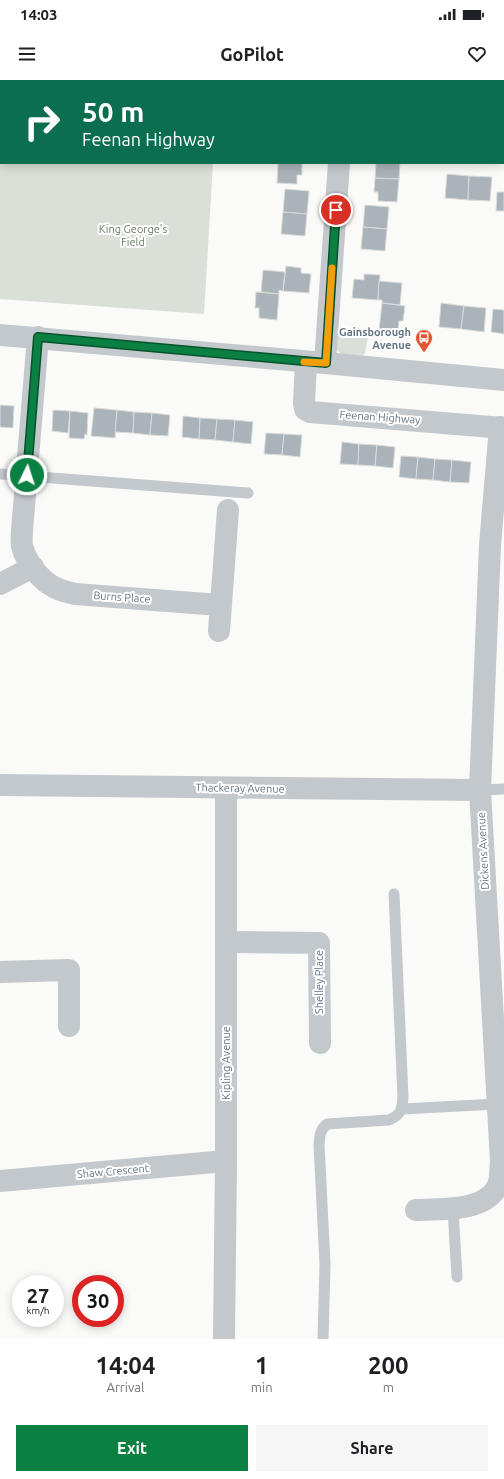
<!DOCTYPE html>
<style>
body{margin:0;font-family:Ubuntu,sans-serif;background:#f6f6f6;color:#202124;height:100vh;display:flex;flex-direction:column;font-size:15px;white-space:nowrap}
*{box-sizing:border-box;margin:0}
p{font-size:13px;color:#757577}
.icon{flex:none;width:22px;height:22px;fill:none;stroke:currentColor;stroke-width:2;stroke-linecap:round;stroke-linejoin:round}
.map{position:relative;height:1259px;overflow:hidden}
.drawer{display:flex;flex-direction:column;background:#fff;flex:1}
.drawer>*{flex:none}
.guide{position:absolute;left:0px;top:0px;width:504px;height:84px;box-shadow:0 2px 10px #0003;background:#0b6e4f;color:#fff;overflow:hidden}
.speed{position:absolute;left:12px;top:1195px;display:flex;gap:8px;font-size:20px;font-weight:700;text-align:center}
.speed>*{display:grid;place-content:center;width:52px;height:52px;border-radius:50%;background:#fff;box-shadow:0 2px 10px #0003;line-height:1}
.speed small{font-size:10px;font-weight:400}
.speed .limit{border:6px solid #d22;background:#fff;color:#111}
.pin{position:absolute;display:grid;place-items:center;width:34px;height:34px;color:#fff;margin:-17px;border:2px solid #fff;border-radius:50%;box-shadow:0 1px 4px #0007}
.me{position:absolute;width:44px;margin:-22px;rotate:4deg;stroke-linejoin:round;filter:drop-shadow(0 0 3px #0008)}
.turn{display:flex;align-items:center;gap:14px;height:84px;padding:0 16px;font-size:18px}
.turn .icon{width:52px;height:52px;stroke-width:2.5}
.turn b{display:block;font-size:28px;line-height:34px}
.eta{display:flex;justify-content:space-evenly;align-items:center;height:68px;text-align:center}
.eta b{font-size:24px;font-weight:700;line-height:28px}
.primary-button{display:flex;gap:8px;margin-top:auto;padding:8px 16px}
.primary-button a{flex:1;height:46px;border-radius:0px;background:#0b8043;color:#fff;font-size:16px;font-weight:700;line-height:46px;text-align:center}
.primary-button a+a{background:#f6f6f6;color:#202124}
.status{display:flex;justify-content:space-between;align-items:center;height:28px;padding:0 20px;background:#fff;direction:ltr}
.status svg{height:11px;fill:currentColor}
header{display:flex;justify-content:space-between;align-items:center;height:52px;padding:0 16px;background:#fff;font-size:18px;font-weight:700}
.map>svg:first-child{display:block}
.green{fill:#dadfd7}
.building{fill:#aab3b9;stroke:#dcdcda}
.lines{fill:none;stroke-linecap:round;stroke-linejoin:round}
.service{stroke:#c3c8cc;stroke-width:11}
.minor{stroke:#c3c8cc;stroke-width:22}
.tertiary{stroke:#c3c8cc;stroke-width:22}
.route-casing{stroke:#07532c;stroke-width:10}
.route{stroke:#0b8043;stroke-width:7}
.slow{stroke:#f59e0b;stroke-width:7}
.labels{text-anchor:middle;dominant-baseline:central;stroke-width:4;stroke-linejoin:round;paint-order:stroke}
.park-label{font-size:11px;fill:#687a64;stroke:#fff}
.poi-label{font-size:11px;font-weight:bold;fill:#657683;stroke:#fff;text-anchor:end}
.street-label{font-size:11px;fill:#657683;stroke:#fff}
</style>
<div class="status"><b>14:03</b><svg viewBox="0 0 49 12"><path d="M0 12V9h3v3zM5 12V6h3v6zM10 12V3h3v9zM15 12V0h3v12zM26 1h20v11H26zM47 4h2v5h-2z"/></svg></div>
<header><svg class="icon" aria-label="menu" viewBox="0 0 24 24"><path d="M4 6h16M4 12h16M4 18h16"/></svg>GoPilot<svg class="icon" aria-label="heart" viewBox="0 0 24 24"><path d="M12 20l-8-8c-3-5 5-10 8-4 3-6 11-1 8 4z"/></svg></header>
<div class="map">
<svg width="504" height="1259" viewBox="0 0 504 1259">
<rect width="100%" height="100%" fill="#fafaf8"/>
<g class="green">
<path d="M0,0h218l-217,1v82h212l-9,151 -204,-15z"/>
<path d="M336,256l32,2 -3,15 -3,3 -21,-2 -6,-6z"/>
</g>
<g class="building">
<path d="M291,0h24l-24,1z"/>
<rect x="503" y="8" width="1" height="19"/>
<path d="M278,83h24v12h-5v9l-20,-1z"/>
<path d="M376,83h24l-1,16 -24,-1z"/>
<path d="M447,94l22,2 -1,24 -23,-2z"/>
<path d="M469,96l23,1 -2,24 -22,-1z"/>
<path d="M375,98l24,1 -2,23 -19,-1v-9h-4z"/>
<path d="M285,109l24,2 -2,23 -24,-2z"/>
<path d="M497,112h7v19h-8z"/>
<path d="M365,125l24,2 -2,22 -24,-2z"/>
<path d="M283,132l24,2 -2,22 -24,-2z"/>
<path d="M363,147l24,2 -2,22 -24,-2z"/>
<path d="M286,186l15,2v5l10,1 -2,19 -26,-2z"/>
<path d="M263,190l22,2 -2,19 -4,-1v4l-18,-2z"/>
<path d="M364,194l16,1 -2,25 -26,-2 2,-19 10,1z"/>
<path d="M379,201l23,2 -2,22 -18,-2v-3h-4z"/>
<path d="M256,212l23,2 -2,26 -18,-2v-10h-4z"/>
<path d="M382,223l23,3 -2,15h-4l-1,10 -19,-1z"/>
<path d="M441,223l23,3 -3,23 -22,-2z"/>
<path d="M464,226l22,2 -2,24 -23,-3z"/>
<path d="M493,229l11,1v24l-13,-2z"/>
<path d="M0,325l14,1 -1,22 -13,-1z"/>
<path d="M94,328l23,2 -2,28 -24,-2z"/>
<path d="M53,330l17,1 -2,22 -16,-2z"/>
<path d="M117,330l17,2 -1,21 -18,-1z"/>
<path d="M70,331l18,2 -1,22 -2,-1 -1,5 -15,-1z"/>
<path d="M134,332l18,1 -2,22 -17,-2z"/>
<path d="M152,333l18,2 -2,21 -18,-1z"/>
<path d="M183,336l17,2 -1,21 -17,-2z"/>
<path d="M200,338l17,1 -2,21 -16,-1z"/>
<path d="M217,339l18,1 -2,22 -18,-2z"/>
<path d="M235,340l18,2 -2,22 -18,-2z"/>
<path d="M266,353l18,1 -2,21 -18,-1z"/>
<path d="M284,354l18,1 -2,22 -18,-2z"/>
<path d="M342,362l17,2 -1,21 -18,-1z"/>
<path d="M359,364l18,1 -2,21 -17,-1z"/>
<path d="M377,365l18,2 -2,21 -18,-2z"/>
<path d="M401,376l17,1 -2,22 -17,-2z"/>
<path d="M418,377l17,2 -2,21 -17,-1z"/>
<path d="M435,379l17,1 -2,22 -17,-2z"/>
<path d="M452,380l19,2 -2,21 -19,-1z"/>
</g>
<g class="lines">
<g class="service">
<path d="M0,394l248,19"/>
<path d="M480,710l24,-1"/>
<path d="M402,1029l95,-5"/>
<path d="M453,1129l4,68"/>
<path d="M323,1259l2,-75 -6,-120c1,-9 1,-14 8,-20l62,-4c12,-5 13,-10 14,-23l-9,-203"/>
</g>
<g class="minor">
<path d="M345,1v-1"/>
<path d="M503,64h1"/>
<path d="M38,257l-16,193c0,5 -1,11 0,16 4,16 18,34 32,41 6,4 15,5 21,7l145,11"/>
<path d="M306,282l-2,41 1,6 5,3 194,16"/>
<path d="M325,283l14,-200"/>
<path d="M0,504l33,-17"/>
<path d="M219,551l9,-121"/>
<path d="M0,705l480,5"/>
<path d="M226,862l93,1 1,100"/>
<path d="M0,892l69,-2v56"/>
<path d="M0,1101l226,-20"/>
<path d="M416,1130c25,-1 71,2 82,-25 3,-6 2,-17 3,-24l-21,-371 10,-245 10,-118"/>
<path d="M224,1259l2,-178v-373"/>
</g>
<path class="tertiary" d="M0,255l325,28 179,17"/>
</g>
<g class="lines">
<defs>
<path id="route" d="M27,395l11,-138 288,26 10,-153"/>
</defs>
<use href="#route" class="route-casing"/>
<use href="#route" class="route"/>
<path class="slow" d="M304,282l22,1 6,-95"/>
</g>
<defs>
<symbol id="bus-pin" viewBox="-11 -11 22 30"><path d="M0 17L-7.5 6A9.5 9.5 0 1 1 7.5 6Z" fill="#e4572e" stroke="#fff"/><path d="M-5-6H5V4H4V6H2V4H-2V6H-4V4H-5ZM-3.5-4V0h7V-4ZM-3.5 1.2v1.5H-2V1.2ZM2 1.2v1.5H3.5V1.2Z" fill="#fff"/></symbol>
</defs>
<g fill-rule="evenodd">
<use href="#bus-pin" x="414" y="248" width="20" height="27"/>
</g>
<g class="labels">
<g class="park-label">
<text x="133" y="149">King George's<tspan x="133" dy="13">Field</tspan></text>
</g>
<g class="poi-label">
<text x="411" y="252">Gainsborough<tspan x="411" dy="13">Avenue</tspan></text>
</g>
<g class="street-label">
<text transform="translate(380 337) rotate(4)">Feenan Highway</text>
<text transform="translate(122 517) rotate(4)">Burns Place</text>
<text transform="translate(240 708) rotate(1)">Thackeray Avenue</text>
<text transform="translate(483 771) rotate(-93)">Dickens Avenue</text>
<text transform="translate(319 902) rotate(-90)">Shelley Place</text>
<text transform="translate(226 983) rotate(-90)">Kipling Avenue</text>
<text transform="translate(113 1091) rotate(-5)">Shaw Crescent</text>
</g>
</g>
</svg>
<div class="speed"><div>27<small>km/h</small></div><div class="limit">30</div></div>
<div class="pin" style="left:336px;top:130px;background:#d93025"><svg class="icon" aria-label="arrive" viewBox="0 0 24 24"><path d="M6 21V4h12l-3 4 3 4H6"/></svg></div>
<svg class="me" style="left:27px;top:395px" viewBox="-20 -20 40 40"><circle r="17" fill="#0b8043" stroke="#fff" stroke-width="3"/><path d="M0-11L8 9 0 5-8 9z" fill="#fff"/></svg>
<div class="guide">
<div class="turn"><svg class="icon" aria-label="right" viewBox="0 0 24 24"><path d="M7 20v-9h11M14 6l5 5-5 5"/></svg><div><b>50 m</b>Feenan Highway</div></div>
</div>
</div>
<section class="drawer">
<div class="eta">
<div><b>14:04</b><p>Arrival</p></div>
<div><b>1</b><p>min</p></div>
<div><b>200</b><p>m</p></div>
</div>
<div class="primary-button"><a>Exit</a><a>Share</a></div>
</section>
